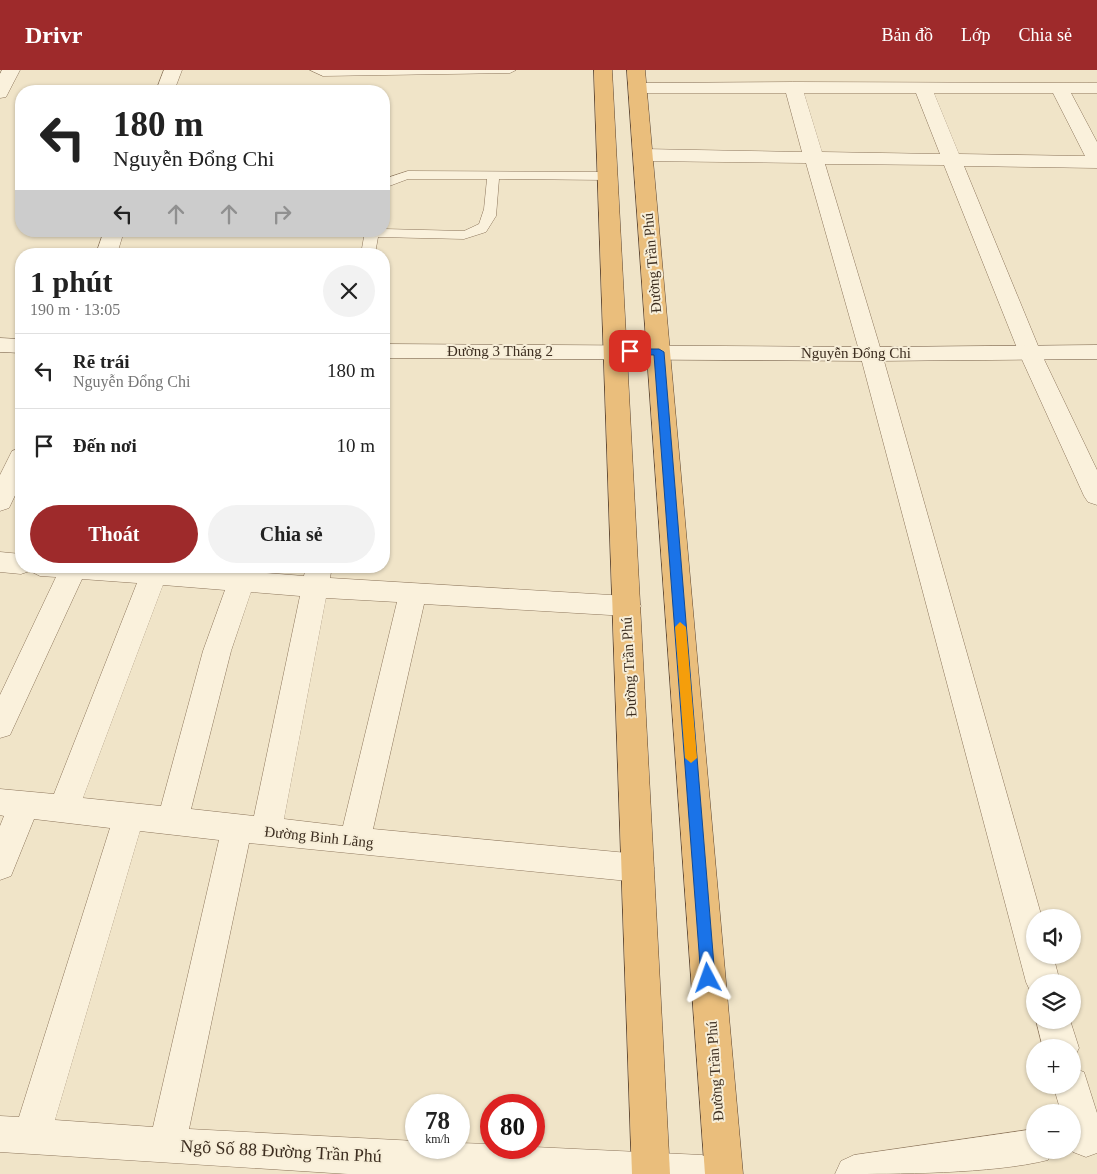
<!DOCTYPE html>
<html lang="vi">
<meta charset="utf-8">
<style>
body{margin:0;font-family:Georgia,serif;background:#f2f2f2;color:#222;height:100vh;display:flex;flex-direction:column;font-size:19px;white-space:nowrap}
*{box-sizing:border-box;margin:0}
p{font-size:16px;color:#767676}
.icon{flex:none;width:28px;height:28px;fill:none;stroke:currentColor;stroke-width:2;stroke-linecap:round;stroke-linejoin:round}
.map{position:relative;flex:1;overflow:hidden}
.side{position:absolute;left:15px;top:178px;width:375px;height:325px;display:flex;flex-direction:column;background:#fff;border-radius:20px;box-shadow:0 1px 4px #0004}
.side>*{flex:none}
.banner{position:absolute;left:15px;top:15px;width:375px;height:152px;border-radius:20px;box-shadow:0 1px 4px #0004;background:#fff;color:#222;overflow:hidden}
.controls{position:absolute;left:1026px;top:839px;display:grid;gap:10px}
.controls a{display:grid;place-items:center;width:55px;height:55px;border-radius:50%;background:#fff;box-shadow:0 1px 4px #0004;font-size:25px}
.speed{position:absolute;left:405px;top:1024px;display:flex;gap:10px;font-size:25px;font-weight:700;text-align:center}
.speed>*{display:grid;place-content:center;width:65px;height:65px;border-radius:50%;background:#fff;box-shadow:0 1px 4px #0004;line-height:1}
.speed small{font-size:12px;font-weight:400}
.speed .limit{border:8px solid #d22;background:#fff;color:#111}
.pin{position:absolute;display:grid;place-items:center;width:42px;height:42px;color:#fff;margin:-21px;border-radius:10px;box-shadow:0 2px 8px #0006}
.me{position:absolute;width:55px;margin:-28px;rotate:356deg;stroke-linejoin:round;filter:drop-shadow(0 0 4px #0008)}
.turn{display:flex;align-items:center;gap:18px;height:105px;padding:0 15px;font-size:22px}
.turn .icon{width:65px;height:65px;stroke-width:2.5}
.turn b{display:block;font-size:35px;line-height:42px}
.lanes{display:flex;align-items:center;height:48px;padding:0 15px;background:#0003;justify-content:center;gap:25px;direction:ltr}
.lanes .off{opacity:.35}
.round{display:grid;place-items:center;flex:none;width:52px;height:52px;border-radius:26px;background:#f2f2f2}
.headline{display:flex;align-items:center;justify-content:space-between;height:85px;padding:0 15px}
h1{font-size:30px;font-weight:700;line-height:38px}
.action{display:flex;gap:10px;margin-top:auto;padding:10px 15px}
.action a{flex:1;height:58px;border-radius:30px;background:#9e2a2b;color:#fff;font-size:20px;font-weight:700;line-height:58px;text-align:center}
.action a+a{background:#f2f2f2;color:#222}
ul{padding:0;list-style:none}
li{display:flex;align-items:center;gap:15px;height:75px;padding:0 15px;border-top:1px solid #e0e0e0}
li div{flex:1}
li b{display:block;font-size:19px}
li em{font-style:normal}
header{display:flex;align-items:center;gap:30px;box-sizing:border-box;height:70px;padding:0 25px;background:#9e2a2b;color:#fff}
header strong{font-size:24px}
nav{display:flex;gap:28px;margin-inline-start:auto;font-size:18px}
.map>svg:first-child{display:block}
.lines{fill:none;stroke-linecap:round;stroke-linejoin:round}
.service-casing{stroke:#8d765c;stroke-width:1}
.minor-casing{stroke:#8d765c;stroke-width:1}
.secondary-casing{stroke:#6f573f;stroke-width:1}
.trunk-casing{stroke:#5b4430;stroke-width:1}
.service{fill:#faf1dc;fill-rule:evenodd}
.minor{fill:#faf1dc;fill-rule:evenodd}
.secondary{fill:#faf1dc;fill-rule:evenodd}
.trunk{fill:#eabe7c;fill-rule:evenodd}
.route{fill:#1a73e8;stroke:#114b97}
.slow{fill:#f59e0b}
.labels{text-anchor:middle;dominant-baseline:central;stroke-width:4;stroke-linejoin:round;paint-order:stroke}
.street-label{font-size:15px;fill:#3d2e20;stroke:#f7eed8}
.near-street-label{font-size:18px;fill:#3d2e20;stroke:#f7eed8}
</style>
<header>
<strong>Drivr</strong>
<nav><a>Bản đồ</a><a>Lớp</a><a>Chia sẻ</a></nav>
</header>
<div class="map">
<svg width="1097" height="1104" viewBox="0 0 1097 1104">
<rect width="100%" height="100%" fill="#f0e4c8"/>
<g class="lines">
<defs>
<g id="service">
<path d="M310,0h206l-6,3 -187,3z"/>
<path d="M408,101l200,1 6,4 -6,4 -109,-1 -3,37 -10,16 -22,7 -86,-2 -3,17h-14l4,-23h19v-2l80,2 15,-7 5,-15 3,-30h-79l-24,9v-9z"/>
</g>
<g id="minor">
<path d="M2,0h18l-14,27 -6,1v-24z"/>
<path d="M164,0h18l-8,21h-18z"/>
<path d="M793,12l304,1v10h-26l26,49v26l-133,-2 77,187 56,117v35l-9,-3 -4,-6 -65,-143 -75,-188 -119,-1 57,190 160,564h-7v37h18l7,27h-25v13l-4,-2 -5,-11 -166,-628 -54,-191 -163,-2 -7,-2 -3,-4 3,-4 7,-2 159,3 -16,-59h-148l-6,-1 -3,-4 3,-4 6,-1zM804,23h112l24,61 -118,-2zM934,23h119l32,63 -126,-2z"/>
<path d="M104,161h20l-7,23h-21z"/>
<path d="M21,378v35l-12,25 -9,3v-36l12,-24z"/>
<path d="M0,482l21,2v12h155l128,10 2,-10h26l-2,12 297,18 10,3 4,7 -4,7 -10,3 -203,-12 -51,225 265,25 11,4 5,10 -5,10 -11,4 -389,-39 -60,286 227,12v7h43v-5l32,1v4l43,-1 168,8 13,6 6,13h-373l-348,-22v-36l19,1 91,-289 -76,-9 -23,57 -11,4v-54l4,-10 -4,-1v-26l54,5 83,-211 -55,-4 -72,156 -10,3v-43l56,-118 -16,-1 -10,-5 -9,3 -21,-2zM163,515l62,5 -22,61 -42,155 -78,-8zM251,522l49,4 -46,220 -63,-7 40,-158zM326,528l71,4 -54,224 -59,-7zM140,761l79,9 -66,287 -98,-7z"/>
<path d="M1036,950h34l9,28 -6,12 -1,-12h-29z"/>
<path d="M1072,998l12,4 13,41v40l-11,4 -13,-5 -1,-40h-11l-8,-27h19z"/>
<path d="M1035,1059v21h17l-4,10c-55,14 -152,14 -213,14l6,-13 13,-6z"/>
</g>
<g id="secondary">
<path d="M0,268l21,1v14l-21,-1z"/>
<path d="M384,274l487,3 226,-2v14l-226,2 -487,-3z"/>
</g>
<g id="trunk">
<path d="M594,0h18l58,1104h-38z"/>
<path d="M627,0h18l98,1104h-38z"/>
</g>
</defs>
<use href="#service" class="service-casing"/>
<use href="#minor" class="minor-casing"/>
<use href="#secondary" class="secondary-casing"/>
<use href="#trunk" class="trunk-casing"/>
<use href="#service" class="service"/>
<use href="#minor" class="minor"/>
<use href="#secondary" class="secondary"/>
<use href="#trunk" class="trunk"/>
</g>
<path class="route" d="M627,279h32l5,3 51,626 -2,5 -5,2 -5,-2 -2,-5 -47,-623 -24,-1 -5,-3z"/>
<path class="slow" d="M680,552l6,5 11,131 -6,5 -6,-5 -10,-131z"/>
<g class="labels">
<g class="street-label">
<text transform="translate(652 193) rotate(-95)">Đường Trần Phú</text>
<text x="500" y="281">Đường 3 Tháng 2</text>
<text x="856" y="283">Nguyễn Đổng Chi</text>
<text transform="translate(629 597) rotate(-93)">Đường Trần Phú</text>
<text transform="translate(319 767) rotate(6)">Đường Binh Lãng</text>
<text transform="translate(715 1001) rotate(-94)">Đường Trần Phú</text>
</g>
<g class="near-street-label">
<text transform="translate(281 1081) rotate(3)">Ngõ Số 88 Đường Trần Phú</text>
</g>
</g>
</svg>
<div class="controls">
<a><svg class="icon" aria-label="sound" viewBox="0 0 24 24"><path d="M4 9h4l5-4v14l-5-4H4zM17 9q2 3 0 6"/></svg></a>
<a><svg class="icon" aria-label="layers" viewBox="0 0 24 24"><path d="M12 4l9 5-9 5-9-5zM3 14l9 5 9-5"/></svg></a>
<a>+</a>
<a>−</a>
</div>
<div class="speed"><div>78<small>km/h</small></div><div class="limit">80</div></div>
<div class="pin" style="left:630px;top:281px;background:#d93025"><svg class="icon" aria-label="arrive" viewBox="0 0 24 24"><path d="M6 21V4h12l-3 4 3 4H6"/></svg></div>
<svg class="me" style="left:708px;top:908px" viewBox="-20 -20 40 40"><path d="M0-17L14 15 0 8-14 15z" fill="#1a73e8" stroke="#fff" stroke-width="4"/></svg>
<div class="banner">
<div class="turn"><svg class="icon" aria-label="left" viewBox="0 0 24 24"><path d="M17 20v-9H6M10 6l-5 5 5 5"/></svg><div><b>180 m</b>Nguyễn Đổng Chi</div></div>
<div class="lanes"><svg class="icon" aria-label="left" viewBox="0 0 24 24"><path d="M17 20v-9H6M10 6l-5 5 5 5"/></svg><svg class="icon off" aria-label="ahead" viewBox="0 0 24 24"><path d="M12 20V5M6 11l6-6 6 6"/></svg><svg class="icon off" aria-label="ahead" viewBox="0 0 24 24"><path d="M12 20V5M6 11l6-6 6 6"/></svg><svg class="icon off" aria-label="right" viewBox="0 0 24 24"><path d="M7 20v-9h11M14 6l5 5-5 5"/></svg></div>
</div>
<section class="side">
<div class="headline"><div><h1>1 phút</h1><p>190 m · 13:05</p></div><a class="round"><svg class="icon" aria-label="close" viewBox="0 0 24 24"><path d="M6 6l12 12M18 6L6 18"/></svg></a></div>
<ul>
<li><svg class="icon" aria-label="left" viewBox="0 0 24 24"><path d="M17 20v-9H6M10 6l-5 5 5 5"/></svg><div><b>Rẽ trái</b><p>Nguyễn Đổng Chi</p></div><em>180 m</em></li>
<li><svg class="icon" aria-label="arrive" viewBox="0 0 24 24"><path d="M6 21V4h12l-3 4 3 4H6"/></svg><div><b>Đến nơi</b></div><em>10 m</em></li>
</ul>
<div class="action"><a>Thoát</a><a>Chia sẻ</a></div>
</section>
</div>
